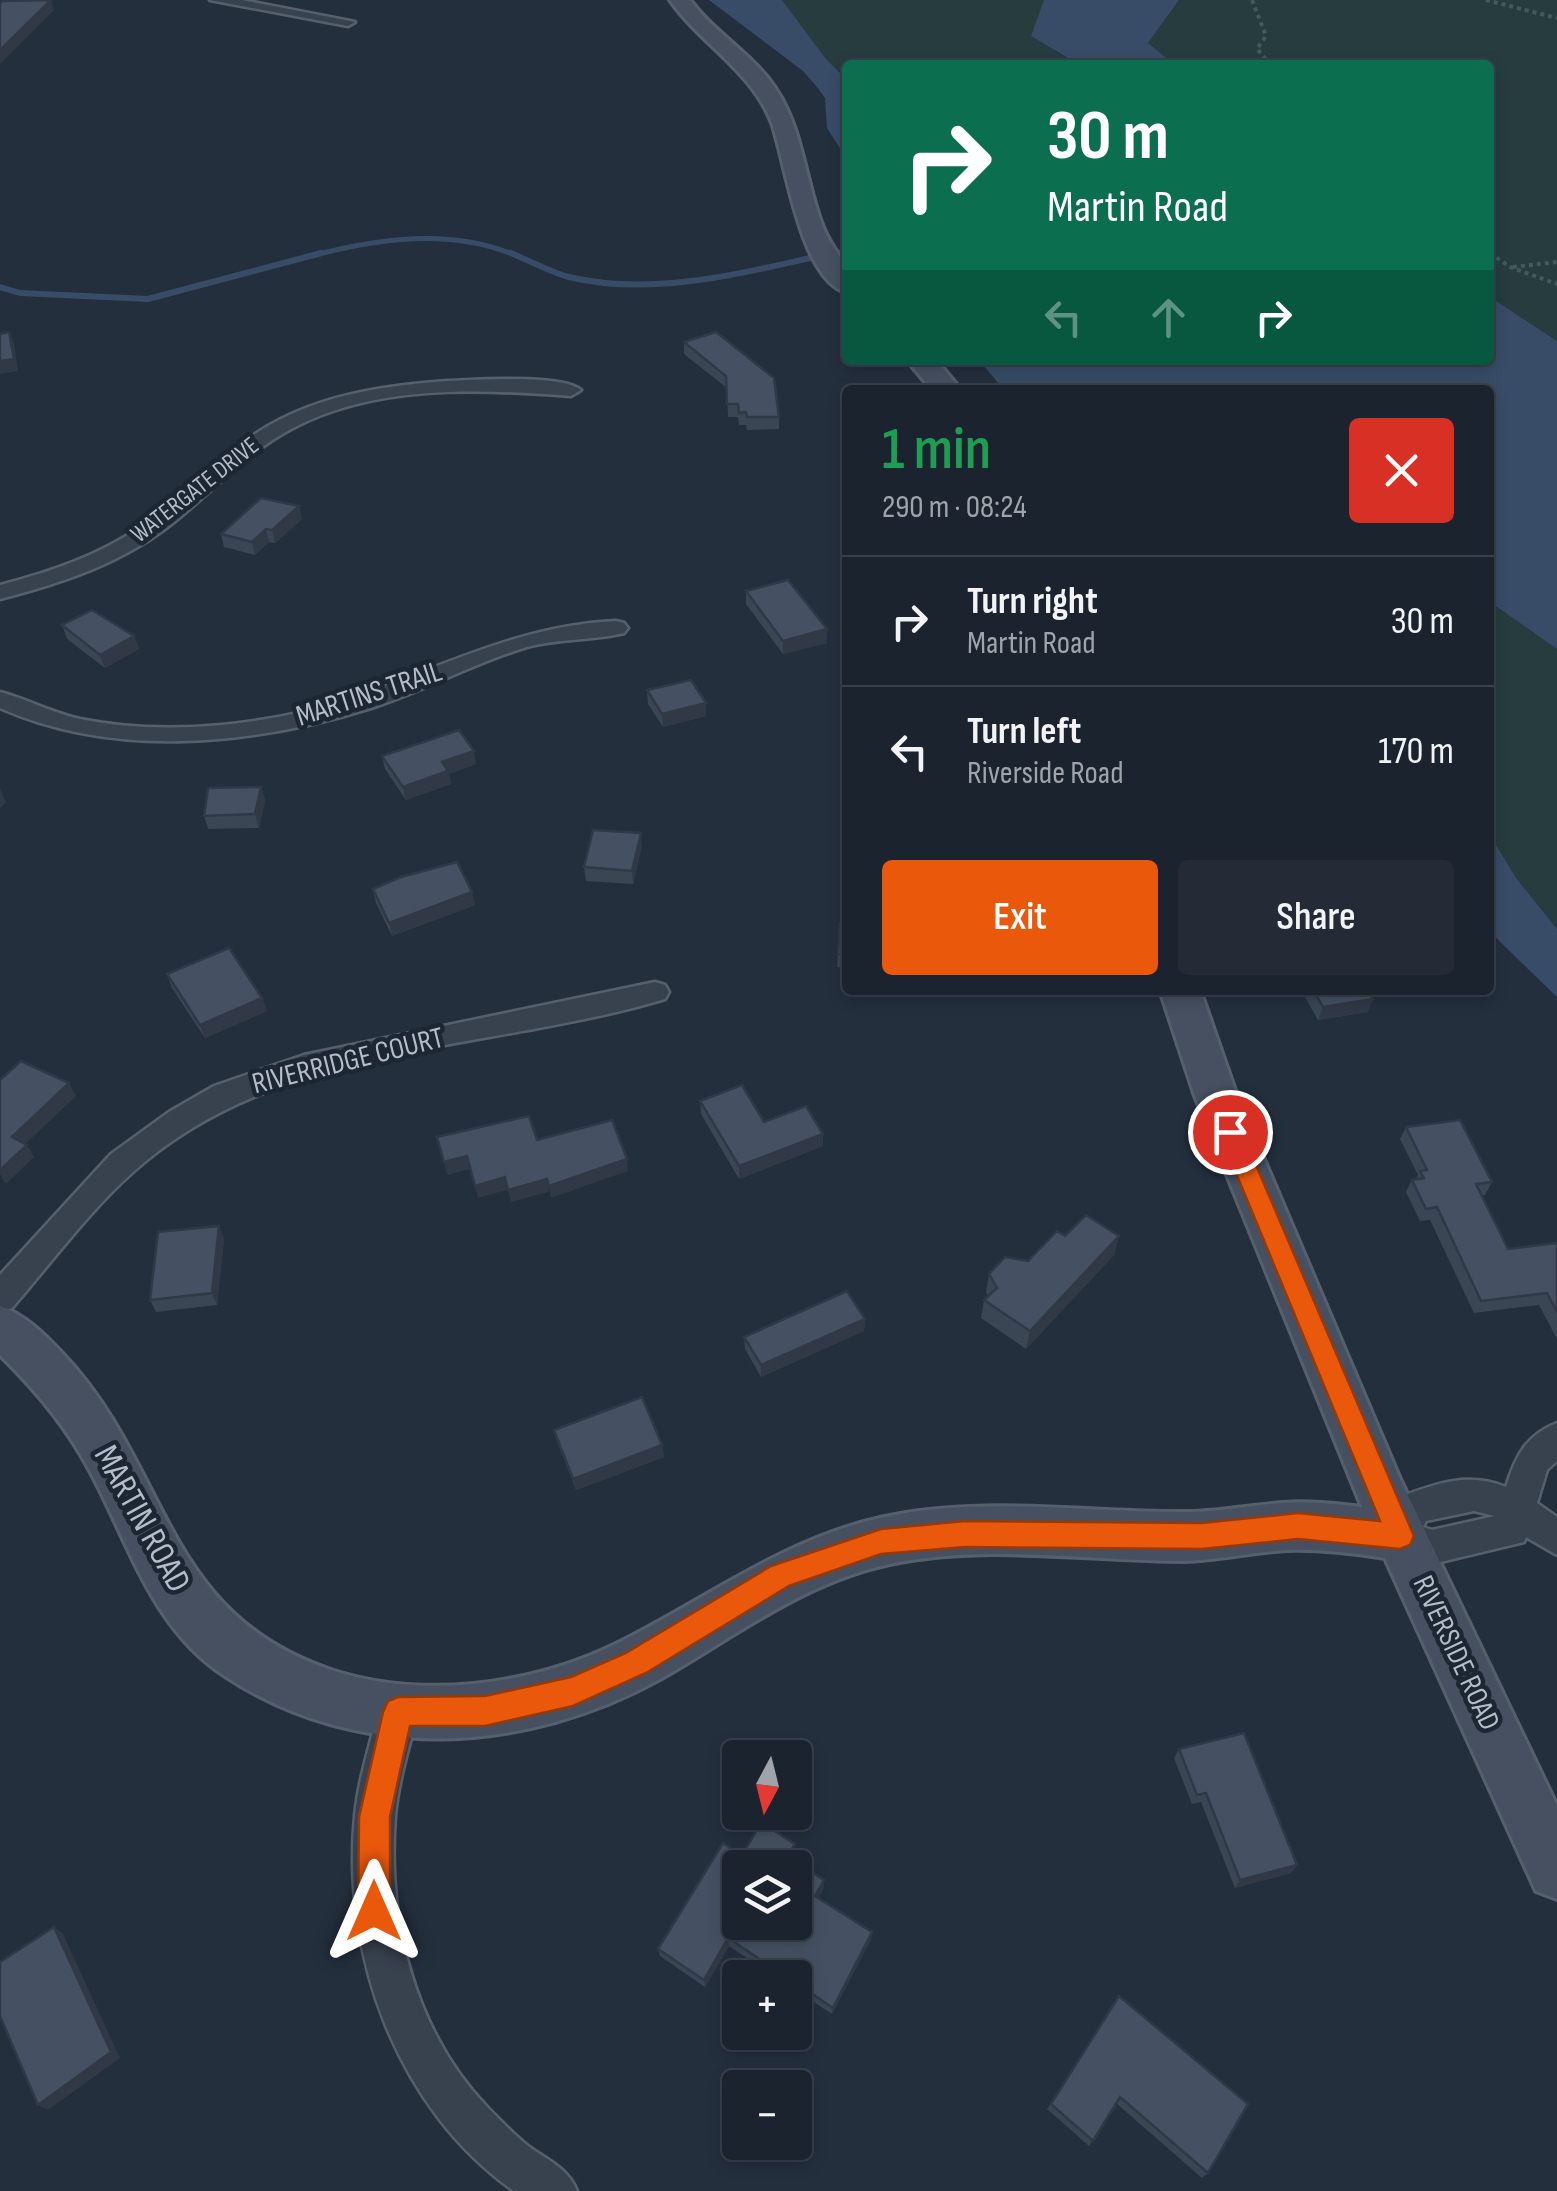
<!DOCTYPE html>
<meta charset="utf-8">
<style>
body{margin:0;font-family:"Sofia Sans Condensed",sans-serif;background:#242b36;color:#f1f3f6;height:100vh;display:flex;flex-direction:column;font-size:38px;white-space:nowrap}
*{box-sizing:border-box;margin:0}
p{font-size:32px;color:#a0a4aa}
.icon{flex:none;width:55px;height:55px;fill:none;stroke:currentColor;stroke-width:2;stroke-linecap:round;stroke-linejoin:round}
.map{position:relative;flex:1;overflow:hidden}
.drawer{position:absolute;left:842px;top:385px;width:652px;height:610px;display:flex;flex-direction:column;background:#1b232e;border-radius:10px;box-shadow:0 5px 15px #0003,0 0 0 2px #39404a}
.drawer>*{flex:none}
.hud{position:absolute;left:842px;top:60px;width:652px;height:305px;border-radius:10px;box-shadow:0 5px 15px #0003,0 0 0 2px #39404a;background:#0b6e4f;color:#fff;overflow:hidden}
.needle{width:65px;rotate:187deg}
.fabs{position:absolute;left:722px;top:1740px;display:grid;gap:20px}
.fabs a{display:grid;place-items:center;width:90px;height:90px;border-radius:10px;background:#1b232e;box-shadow:0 5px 15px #0003,0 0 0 2px #39404a;font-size:50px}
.pin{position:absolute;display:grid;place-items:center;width:85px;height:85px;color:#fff;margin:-42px;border:5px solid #fff;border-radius:50%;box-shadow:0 2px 10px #0007}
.me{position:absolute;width:110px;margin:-55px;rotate:0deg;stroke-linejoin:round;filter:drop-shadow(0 0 8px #0008)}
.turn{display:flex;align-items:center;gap:35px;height:210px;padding:0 40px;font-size:45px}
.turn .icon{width:130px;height:130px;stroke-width:2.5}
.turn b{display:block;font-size:70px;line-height:85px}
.lanes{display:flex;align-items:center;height:95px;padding:0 40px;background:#0003;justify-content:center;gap:50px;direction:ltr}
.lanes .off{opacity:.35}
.round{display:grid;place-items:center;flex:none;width:105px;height:105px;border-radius:10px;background:#242b36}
.head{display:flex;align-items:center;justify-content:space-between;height:170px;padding:0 40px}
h1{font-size:60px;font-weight:600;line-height:75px;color:#1e9e55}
.primary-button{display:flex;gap:20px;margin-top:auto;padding:20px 40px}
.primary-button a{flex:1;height:115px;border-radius:10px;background:#ea580c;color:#fff;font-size:40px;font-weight:600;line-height:115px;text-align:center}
.primary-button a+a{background:#242b36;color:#f1f3f6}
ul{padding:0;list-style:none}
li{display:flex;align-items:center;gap:30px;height:130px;padding:0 40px;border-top:2px solid #39404a}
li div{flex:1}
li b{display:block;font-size:38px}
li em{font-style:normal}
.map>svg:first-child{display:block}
.green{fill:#263c3f}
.water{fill:#394c67}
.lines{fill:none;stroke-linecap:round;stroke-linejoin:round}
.stream-far1{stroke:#394c67;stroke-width:5}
.stream{stroke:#394c67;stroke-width:6}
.street-casing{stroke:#565f6c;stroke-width:5}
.secondary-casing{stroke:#565f6c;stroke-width:6}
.path{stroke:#44595c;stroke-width:4;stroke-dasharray:4 4;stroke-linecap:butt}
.street{fill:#38414e;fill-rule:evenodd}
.secondary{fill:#465061;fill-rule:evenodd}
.wall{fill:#3b4654}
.shaded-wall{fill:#303945}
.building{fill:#455162;stroke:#303945;stroke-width:2.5;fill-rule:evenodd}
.route{fill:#ea580c;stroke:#983908;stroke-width:2.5}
.labels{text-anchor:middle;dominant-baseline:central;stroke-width:9;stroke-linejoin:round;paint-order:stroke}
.far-street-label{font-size:25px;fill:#b4bcc9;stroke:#1d2633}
.street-label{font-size:30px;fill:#b4bcc9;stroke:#1d2633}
.near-street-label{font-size:35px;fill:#b4bcc9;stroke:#1d2633}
</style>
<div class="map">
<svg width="1557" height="2191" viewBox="0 0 1557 2191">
<rect width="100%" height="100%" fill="#242f3e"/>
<g class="green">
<path d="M782,0h262l11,51 25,14h-232l-1,15 -21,-21z"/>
<path d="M1179,0h378v341l-67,-44v-232h-315l-27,-22z"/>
<path d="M1490,602l67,47v280l-41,-51 -26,-43z"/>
</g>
<g class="water">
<path d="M709,0h73l44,59 21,21v79l-20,-31 -2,-30 -8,-11 -14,-16z"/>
<path d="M1044,0h135l-31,43 27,22h-95l-49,-29z"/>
<path d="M1490,297l67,44v308l-67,-47v-212h-486l-25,-30h511z"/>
<path d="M1490,835l26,43 41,51v68l-67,-65z"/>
</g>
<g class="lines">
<g class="stream-far1">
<path d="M312,256c66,-18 140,-28 205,0"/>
<path d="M821,256l27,-6"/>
</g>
<g class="stream">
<path d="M511,253c19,8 39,19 58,24 87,21 180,-6 264,-24"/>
<path d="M0,287l20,6 128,6 173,-46"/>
</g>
<defs>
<g id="street">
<path d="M210,0h32l113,22 -7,4z"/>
<path d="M448,381c29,-1 113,-7 133,9l-10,6c-91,-7 -194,-12 -278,32 -46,24 -79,62 -119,94 -51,41 -112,61 -174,77v-14c49,-13 98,-29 140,-58 49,-33 86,-80 139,-107 52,-27 112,-35 169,-39z"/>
<path d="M616,621l8,2 4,5 -4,5c-32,8 -65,5 -97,14 -54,16 -103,44 -156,61 -117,37 -256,51 -371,0v-16c27,7 52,21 80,27 89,18 195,6 280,-24 86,-30 163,-70 256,-74z"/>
<path d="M655,982l10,3 4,7 -4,7c-176,53 -387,43 -531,172 -45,40 -83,92 -122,137l-12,4v-37l111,-121 58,-42 45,-26 90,-31z"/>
<path d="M1557,1423v38l-10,9 -10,33 20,14v38l-31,-18 -2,5 -92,22 -45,-16 -5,-12 18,-39c37,-14 68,-25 106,-10 9,-30 20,-52 51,-64zM1474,1511l21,5 -63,14 -9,-3 3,-6z"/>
<path d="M398,1692l14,6 6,14c-9,35 -20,70 -23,105 -8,104 20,216 94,292 12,12 25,26 39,37 19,14 40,22 49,45h-63c-116,-81 -173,-236 -159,-375 3,-35 15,-70 23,-104l6,-14z"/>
</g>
<g id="secondary">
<path d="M670,0h20c22,30 54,49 77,77 35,43 36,95 54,145 11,32 27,33 27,71 -48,-12 -62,-131 -76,-170 -20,-52 -71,-79 -102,-123z"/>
<path d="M907,360h29l25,30h-29z"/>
<path d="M1160,990h40l37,106 163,383 157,327v93l-21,-8 -151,-333c-32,-5 -65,-9 -97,-8 -35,2 -69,10 -104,11 -100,0 -209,-19 -307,6 -79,20 -145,71 -215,111 -136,76 -304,86 -437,-2 -74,-48 -96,-134 -136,-207 -23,-43 -54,-80 -89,-114v-49c25,9 44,28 62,47 109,114 99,260 269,317 91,30 201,15 285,-26 89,-44 166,-104 264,-126 99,-23 207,-5 308,-6 32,0 63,-7 95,-9 26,-2 52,1 79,4l-167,-411z"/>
</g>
</defs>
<use href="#street" class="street-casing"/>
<use href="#secondary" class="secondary-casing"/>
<g class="path">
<path d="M1252,0l14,36 -9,13 14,16"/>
<path d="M1486,0l71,18"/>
<path d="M1490,253l20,14 47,17"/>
<path d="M1513,267l44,-5"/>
</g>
<use href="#street" class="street"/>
<use href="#secondary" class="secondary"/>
</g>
<g class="wall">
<path d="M684,342l95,75v12l-32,1 -1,-5h-7l-1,-8h-10l-1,-29 -43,-34z"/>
<path d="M299,506l3,13 -27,24 -6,-1 -14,13 -31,-8 -3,-13z"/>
<path d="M746,591l81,38v14l-44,11 -37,-50z"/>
<path d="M62,625l72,11 5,13 -34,19 -38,-29z"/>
<path d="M647,690l59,26 -43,11 -15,-23z"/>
<path d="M382,756l94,8 -27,10 2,10 -45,16 -21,-31z"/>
<path d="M261,787l4,13 -6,28 -51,1 -4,-13z"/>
<path d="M642,846l-9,38 -47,-3 -2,-14z"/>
<path d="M373,889l102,16 -83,31 -16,-33z"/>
<path d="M840,923h8v45l-11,-1z"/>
<path d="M167,974l95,24 5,13 -62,27 -33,-50z"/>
<path d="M1301,990h67v22l-50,8z"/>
<path d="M700,1101l64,21 59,12v12l-84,33 -38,-65z"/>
<path d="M1406,1127l86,55 -7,13h-4l27,54 49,-6v96l-18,-34 -65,8 -44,-93 -10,1 -14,-29 6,-12 4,-1 2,-4 -18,-36z"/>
<path d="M1065,1236h54l-5,19 -88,94 -45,-31 3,-18 4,-4 -2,-4 3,-18 39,-13z"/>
<path d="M224,1238l-7,67 -61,7 -6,-12z"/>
<path d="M865,1319l-1,12 -103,46 -16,-28 -1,-12z"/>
<path d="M554,1430l108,15 2,12 -88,33 -19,-49z"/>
<path d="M1179,1749l112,124 -56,15 -34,-86 -9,2 -18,-46z"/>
<path d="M795,1844v8l-4,6 33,30 -6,10 54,34 -1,7 -39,75 -37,-24v-12h-18l-48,-32 -24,41 -45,-31 -2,-7 84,-93z"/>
<path d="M1119,1996l89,177 -6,5 -86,-75 -27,43 -42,-37z"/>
</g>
<g class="shaded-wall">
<path d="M51,0l3,10 -54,54v-14z"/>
<path d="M9,332l5,12 4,27 -18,3v-13z"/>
<path d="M299,506l3,13 -27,24 -3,-13z"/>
<path d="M266,529l3,13 -14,13 -3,-13z"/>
<path d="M827,629v14l-44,11v-13z"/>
<path d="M134,636l5,13 -34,19 -5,-13z"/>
<path d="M706,703v13l-43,11 -1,-13z"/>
<path d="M474,751l2,13 -27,10 2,10 -45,16 -3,-13 39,-25z"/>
<path d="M261,787l4,13 -6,28 -4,-14z"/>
<path d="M0,789l6,13 -6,6z"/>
<path d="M641,833l1,13 -9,38 -1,-13z"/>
<path d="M472,892l3,13 -83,31 -3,-13z"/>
<path d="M262,998l5,13 -62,27 -5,-13z"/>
<path d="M1373,999l-5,13 -50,8 5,-13z"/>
<path d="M69,1083l7,13 -57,54 -7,-13z"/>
<path d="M823,1134v12l-84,33v-13z"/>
<path d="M27,1145l7,12 -28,27 -6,-10v-4z"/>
<path d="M467,1156l3,13 -23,6 -3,-13z"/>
<path d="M627,1159l1,12 -77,27 -2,-12z"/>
<path d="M505,1177l2,13 -29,8 -3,-12z"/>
<path d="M547,1179l2,13 -38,10 -3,-12z"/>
<path d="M219,1226l5,12 -7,67 -5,-12z"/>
<path d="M1119,1236l-5,19 -88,94 4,-18z"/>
<path d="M865,1319l-1,12 -103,46v-12z"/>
<path d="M662,1445l2,12 -88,33 -3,-11z"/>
<path d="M795,1844v8l-8,12 1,-8z"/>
<path d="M1297,1865l-6,8 -56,15 5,-8z"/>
<path d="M824,1880v8l-9,16v-8z"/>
<path d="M54,1927l9,7 57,124 -72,52 -10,-5z"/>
<path d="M872,1932l-1,7 -39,75 1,-6z"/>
<path d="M728,1938l1,8 -24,41 -1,-7z"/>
</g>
<g class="building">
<path d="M51,0l-51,50v-46l2,-3z"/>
<path d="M9,332l5,27 -14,2v-27z"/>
<path d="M716,332l58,46 5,39h-32l-1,-5 -7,1 -1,-9h-11l-1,-28 -42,-34z"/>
<path d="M261,498l38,8 -27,24 -6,-1 -14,13 -31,-8z"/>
<path d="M788,580l39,49 -44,12 -37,-50z"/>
<path d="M92,610l42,26 -34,19 -38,-30z"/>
<path d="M691,680l15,23 -44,11 -15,-24z"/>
<path d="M459,730l15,21 -32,11 6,9 -45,16 -21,-31z"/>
<path d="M261,787l-6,27 -51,2 4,-28z"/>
<path d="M593,830l48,3 -9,38 -48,-4z"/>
<path d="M457,862l15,30 -83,31 -16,-34 28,-12z"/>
<path d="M840,923h8v32l-10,-1z"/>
<path d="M229,948l33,50 -62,27 -33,-51z"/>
<path d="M1313,990h55l5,9 -50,8z"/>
<path d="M21,1061l48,22 -57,54 15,8 -27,25v-90z"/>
<path d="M742,1085l22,37 42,-16 17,28 -84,32 -39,-65z"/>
<path d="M529,1116l8,24 75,-20 15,39 -78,27 -2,-7 -39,11 -3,-13 -30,9 -8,-30 -23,6 -7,-25z"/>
<path d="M1460,1120l32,62 -16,2 32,65 49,-6v69l-10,-19 -66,8 -44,-94 -11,2 -14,-29 12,-2 -4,-7 7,-1 -21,-43z"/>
<path d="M1086,1215l33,21 -89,95 -46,-31 13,-12 -8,-14 16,-17 23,4 29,-30 8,5z"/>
<path d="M219,1226l-7,67 -62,7 8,-68z"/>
<path d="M847,1291l18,28 -104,46 -17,-28z"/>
<path d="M642,1397l20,48 -89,34 -19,-49z"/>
<path d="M1244,1733l53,132 -57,15 -34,-87 -9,2 -18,-46z"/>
<path d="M761,1822l34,22 -7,12 36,24 -9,16 57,36 -39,76 -38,-26v-4h-7l-60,-40 -24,42 -46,-31 65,-106 19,13zM740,1868h55v54h-55z"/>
<path d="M54,1927l57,125 -73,53 -38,-89v-54z"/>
<path d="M1119,1996l129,108 -40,69 -88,-76 -27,44 -42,-37z"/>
</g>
<path class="route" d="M1230,1122l12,10 172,404 -4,9 -10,4 -102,-10 -96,10 -237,-2 -84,7 -92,32 -143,87 -73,33 -88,20h-75l-20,91v94l-4,11 -12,5 -11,-5 -5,-11 1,-94 24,-105 5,-11 10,-4 87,-1 86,-19 55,-24 145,-87 110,-37 84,-8 237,2 96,-10 82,8 -161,-389z"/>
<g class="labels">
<g class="far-street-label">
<text transform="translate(195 490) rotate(-38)">WATERGATE DRIVE</text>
</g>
<g class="street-label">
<text transform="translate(369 694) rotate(-18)">MARTINS TRAIL</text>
<text transform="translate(348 1061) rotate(-14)">RIVERRIDGE COURT</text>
<text transform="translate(1456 1653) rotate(65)">RIVERSIDE ROAD</text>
</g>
<g class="near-street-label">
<text transform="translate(142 1519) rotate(61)">MARTIN ROAD</text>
</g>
</g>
</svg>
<div class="fabs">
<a><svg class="needle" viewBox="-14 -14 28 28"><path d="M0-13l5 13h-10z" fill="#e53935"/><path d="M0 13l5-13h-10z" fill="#a0a4aa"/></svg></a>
<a><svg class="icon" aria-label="layers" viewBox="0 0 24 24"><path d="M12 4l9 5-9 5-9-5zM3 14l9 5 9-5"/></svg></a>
<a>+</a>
<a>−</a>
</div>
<div class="pin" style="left:1230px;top:1132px;background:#d93025"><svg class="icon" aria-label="arrive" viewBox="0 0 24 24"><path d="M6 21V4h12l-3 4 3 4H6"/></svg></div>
<svg class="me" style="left:374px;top:1911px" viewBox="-20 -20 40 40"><path d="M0-17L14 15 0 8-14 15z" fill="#ea580c" stroke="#fff" stroke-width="4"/></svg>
<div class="hud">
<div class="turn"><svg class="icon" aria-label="right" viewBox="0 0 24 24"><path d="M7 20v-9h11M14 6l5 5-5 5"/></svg><div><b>30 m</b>Martin Road</div></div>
<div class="lanes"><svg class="icon off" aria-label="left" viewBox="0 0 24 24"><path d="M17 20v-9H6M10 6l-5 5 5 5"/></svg><svg class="icon off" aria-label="ahead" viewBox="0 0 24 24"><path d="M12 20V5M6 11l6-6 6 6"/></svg><svg class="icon" aria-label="right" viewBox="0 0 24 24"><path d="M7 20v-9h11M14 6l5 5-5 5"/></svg></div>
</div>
<section class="drawer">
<div class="head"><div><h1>1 min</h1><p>290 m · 08:24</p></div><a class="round" style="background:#d93025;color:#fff"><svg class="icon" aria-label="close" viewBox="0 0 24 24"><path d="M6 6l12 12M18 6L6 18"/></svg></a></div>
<ul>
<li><svg class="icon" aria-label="right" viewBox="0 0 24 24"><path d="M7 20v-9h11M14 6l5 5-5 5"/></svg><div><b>Turn right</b><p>Martin Road</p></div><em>30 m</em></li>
<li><svg class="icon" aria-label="left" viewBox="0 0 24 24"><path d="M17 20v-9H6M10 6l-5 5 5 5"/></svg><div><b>Turn left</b><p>Riverside Road</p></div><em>170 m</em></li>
</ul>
<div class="primary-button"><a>Exit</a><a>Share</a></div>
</section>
</div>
